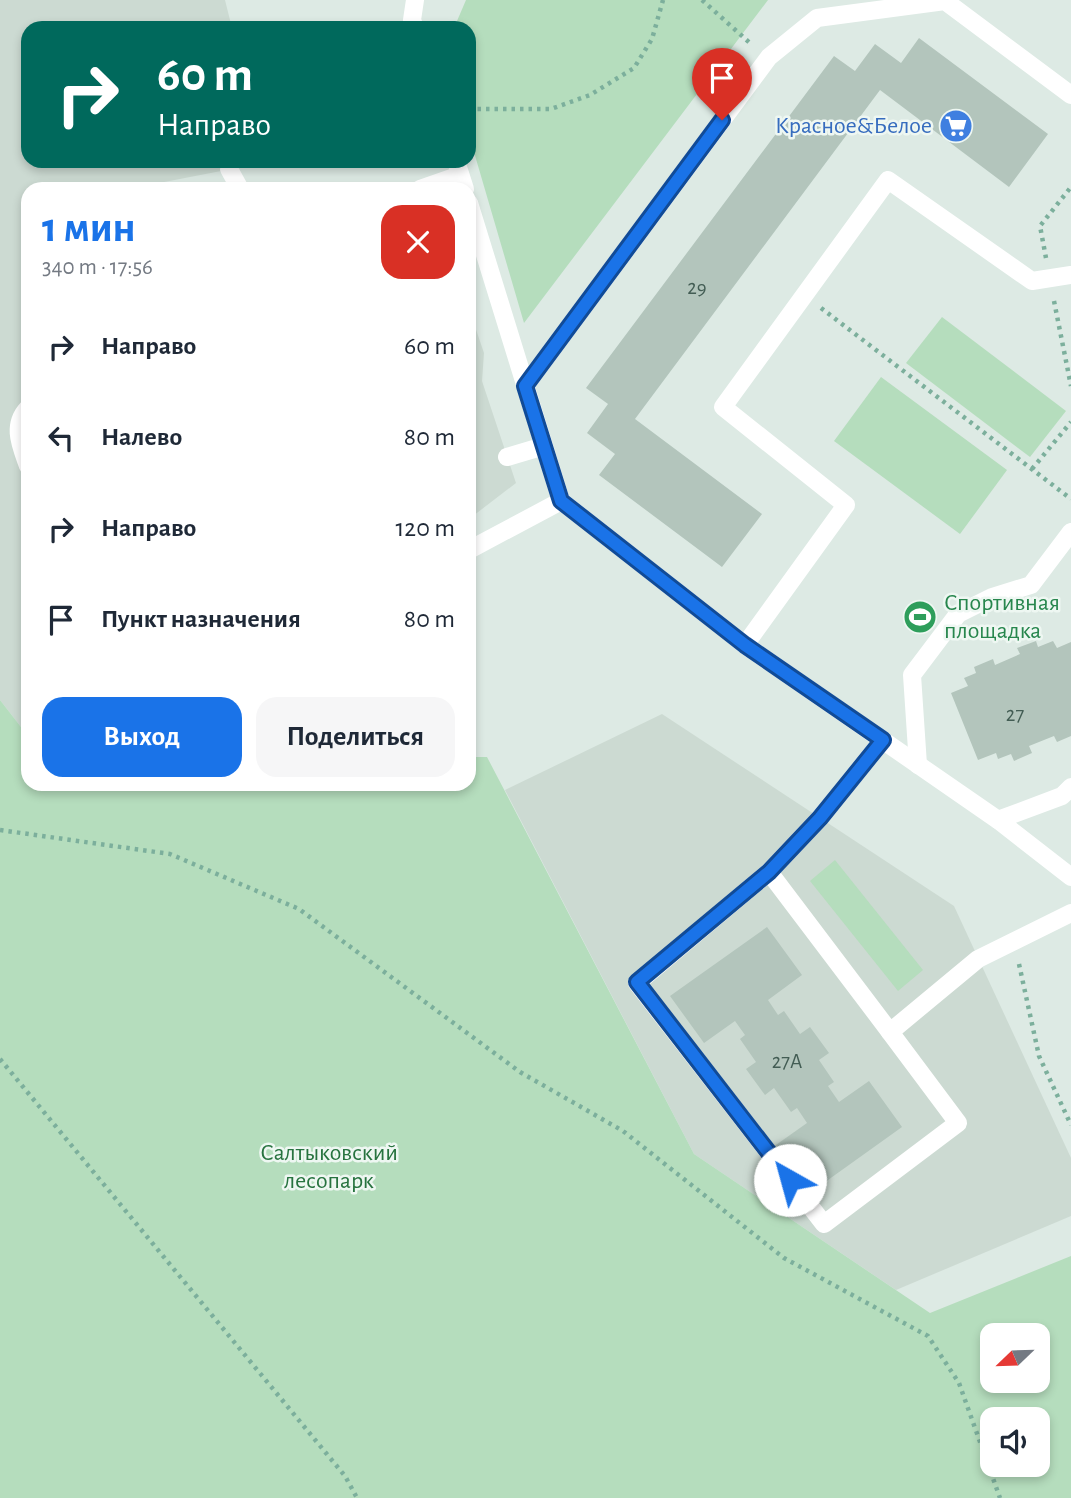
<!DOCTYPE html>
<html lang="ru">
<meta charset="utf-8">
<style>
body{margin:0;font-family:"Alegreya Sans",sans-serif;background:#f6f6f7;color:#1f2937;height:100vh;display:flex;flex-direction:column;font-size:26px;white-space:nowrap}
*{box-sizing:border-box;margin:0}
p{font-size:23px;color:#747a83}
.icon{flex:none;width:38px;height:38px;fill:none;stroke:currentColor;stroke-width:2;stroke-linecap:round;stroke-linejoin:round}
.map{position:relative;flex:1;overflow:hidden}
.details{position:absolute;left:21px;top:182px;width:455px;height:609px;display:flex;flex-direction:column;background:#fff;border-radius:21px;box-shadow:0 4px 10px #0003}
.details>*{flex:none}
.banner{position:absolute;left:21px;top:21px;width:455px;height:147px;border-radius:21px;box-shadow:0 4px 10px #0003;background:#00695c;color:#fff;overflow:hidden}
.needle{width:46px;rotate:247deg}
.buttons{position:absolute;left:980px;top:1323px;display:grid;gap:14px}
.buttons a{display:grid;place-items:center;width:70px;height:70px;border-radius:14px;background:#fff;box-shadow:0 4px 10px #0003;font-size:35px}
.pin{position:absolute;display:grid;place-items:center;width:60px;height:60px;color:#fff;margin:-72px -30px;border-radius:50% 50% 50% 0;rotate:-45deg;box-shadow:0 0 7px #0007}
.pin .icon{rotate:45deg}
.me{position:absolute;width:77px;margin:-38px;rotate:322deg;stroke-linejoin:round;filter:drop-shadow(0 0 5px #0008)}
.turn{display:flex;align-items:center;gap:24px;height:147px;padding:0 21px;font-size:32px}
.turn .icon{width:91px;height:91px;stroke-width:2.5}
.turn b{display:block;font-size:49px;line-height:60px}
.round{display:grid;place-items:center;flex:none;width:74px;height:74px;border-radius:21px;background:#f6f6f7}
.overview{display:flex;align-items:center;justify-content:space-between;height:119px;padding:0 21px}
h1{font-size:42px;font-weight:700;line-height:52px;color:#1a73e8}
.action{display:flex;gap:14px;margin-top:auto;padding:14px 21px}
.action a{flex:1;height:80px;border-radius:21px;background:#1a73e8;color:#fff;font-size:28px;font-weight:700;line-height:80px;text-align:center}
.action a+a{background:#f6f6f7;color:#1f2937}
ul{padding:0;list-style:none}
li{display:flex;align-items:center;gap:21px;height:91px;padding:0 21px}
li div{flex:1}
li b{display:block;font-size:26px}
li em{font-style:normal}
.map>svg:first-child{display:block}
.built{fill:#ccdad2}
.green{fill:#b5ddbd;fill-rule:evenodd}
.building{fill:#b3c5bc}
.lines{fill:none;stroke-linecap:round;stroke-linejoin:round}
.path{stroke:#7caf9c;stroke-width:4.5;stroke-dasharray:3.5 5;stroke-linecap:butt}
.lane{stroke:#fff;stroke-width:18}
.route-casing{stroke:#114b97;stroke-width:18}
.route{stroke:#1a73e8;stroke-width:12}
.labels{text-anchor:middle;dominant-baseline:central;stroke-width:5;stroke-linejoin:round;paint-order:stroke}
.number-label{font-size:21px;fill:#435d54}
.shop-label{font-size:24px;fill:#366cbe;stroke:#eef7f2;text-anchor:end}
.leisure-label{font-size:24px;fill:#27864d;stroke:#eef7f2;text-anchor:start}
.park-label{font-size:24px;fill:#27733f;stroke:#eef7f2}
</style>
<div class="map">
<svg width="1071" height="1498" viewBox="0 0 1071 1498">
<rect width="100%" height="100%" fill="#ddeae4"/>
<g class="built">
<path d="M0,0h225l7,28h-204v133l239,1 -139,27h-100v547l-28,-36z"/>
<path d="M469,309l15,44 -2,28 34,102 -47,36z"/>
<path d="M662,714l292,192 117,252v58l-175,74 -202,-136 -189,-364z"/>
</g>
<g class="green">
<path d="M466,0h302l-244,323 -55,-188v-107h-15z"/>
<path d="M942,317l124,94 -36,46 -124,-94z"/>
<path d="M881,377l126,93 -47,64 -126,-93z"/>
<path d="M0,700l28,36v48h441v-27h18l207,397 236,159 141,-57v242h-1071zM1038,1335v46h-46v-46zM1038,1419v46h-46v-46z"/>
<path d="M835,860l88,110 -25,21 -88,-110z"/>
</g>
<g class="building">
<path d="M919,38l129,96 -39,53 -129,-97 -245,329 127,95 -40,53 -123,-92 16,-21 -28,-21 21,-29 -22,-16 248,-332 21,15 20,-27 26,19z"/>
<path d="M1036,641l2,6 15,-6 4,7 14,-6v94l-14,6 -3,-6 -25,10 3,7 -18,8 -3,-7 -13,5 -2,-6 -18,7 -27,-67 17,-7 -4,-8 12,-5 -2,-6 19,-8 2,6 25,-11 -3,-6z"/>
<path d="M767,927l35,48 -34,25 10,15 6,-4 16,23 10,-7 19,26 -10,7 15,22 -6,4 11,16 30,-21 33,46 -95,68 -34,-48 34,-24 -10,-15 -6,4 -17,-24 -9,7 -19,-26 10,-7 -16,-23 5,-4 -10,-14 -31,22 -34,-47z"/>
</g>
<g class="lines">
<g class="path">
<path d="M702,0l49,44"/>
<path d="M469,109h82l39,-14 44,-27 18,-29 11,-39"/>
<path d="M1046,258l-6,-32 31,-39"/>
<path d="M1054,301l17,85"/>
<path d="M821,308l250,191"/>
<path d="M1032,469l39,-47"/>
<path d="M0,830l170,24 129,55 221,163 103,59 161,127 144,78 31,47 41,115"/>
<path d="M1019,964l20,92 32,69"/>
<path d="M0,1059l345,417 12,22"/>
</g>
<g class="lane">
<path d="M415,0l-3,20 3,8"/>
<path d="M456,161l9,28"/>
<path d="M229,169l11,20"/>
<path d="M420,189l40,-14"/>
<path d="M469,203l92,298 184,144 101,-140 -123,-98 165,-227 144,101 39,-6"/>
<path d="M525,386l244,-329 48,-39 128,-17 126,94"/>
<path d="M28,408c-17,18 -7,38 0,58"/>
<path d="M507,457l37,-11"/>
<path d="M469,550l92,-49"/>
<path d="M745,645l253,175 64,-24 9,-9"/>
<path d="M883,740l-63,78 -51,54 121,160 88,-73 93,-46"/>
<path d="M918,765l-6,-90 46,-61 34,-17 39,-12 40,-53"/>
<path d="M998,820l73,57"/>
<path d="M769,872l-132,111 187,241 134,-101 -68,-91"/>
</g>
</g>
<g class="lines">
<defs>
<path id="route" d="M722,120l-197,266 36,115 184,144 138,95 -63,78 -51,54 -132,110 153,198"/>
</defs>
<use href="#route" class="route-casing"/>
<use href="#route" class="route"/>
</g>
<defs>
<symbol id="supermarket-disc" viewBox="-11 -11 22 22"><circle r="9.5" fill="#3f7fe0" stroke="#eef7f2"/><path d="M-6-5.5h2.5l.6 2H6L4.5 2H-2.5L-4.4-4H-6ZM-1.5 3.2a1.3 1.3 0 1 0 .1 0ZM3 3.2a1.3 1.3 0 1 0 .1 0Z" fill="#fff"/></symbol>
<symbol id="stadium-disc" viewBox="-11 -11 22 22"><circle r="9.5" fill="#2e9e5b" stroke="#eef7f2"/><path d="M0-5a6.5 5 0 1 0 0 10a6.5 5 0 1 0 0-10ZM-3.5-1.8h7v3.6h-7Z" fill="#fff"/></symbol>
</defs>
<g fill-rule="evenodd">
<use href="#supermarket-disc" x="937" y="107" width="38" height="38"/>
<use href="#stadium-disc" x="901" y="598" width="38" height="38"/>
</g>
<g class="labels">
<g class="number-label">
<text x="697" y="287">29</text>
<text x="1015" y="714">27</text>
<text x="787" y="1061">27А</text>
</g>
<g class="shop-label">
<text x="932" y="126">Красное&amp;Белое</text>
</g>
<g class="leisure-label">
<text x="944" y="603">Спортивная<tspan x="944" dy="28">площадка</tspan></text>
</g>
<g class="park-label">
<text x="329" y="1153">Салтыковский<tspan x="329" dy="28">лесопарк</tspan></text>
</g>
</g>
</svg>
<div class="buttons">
<a><svg class="needle" viewBox="-14 -14 28 28"><path d="M0-13l5 13h-10z" fill="#e53935"/><path d="M0 13l5-13h-10z" fill="#747a83"/></svg></a>
<a><svg class="icon" aria-label="sound" viewBox="0 0 24 24"><path d="M4 9h4l5-4v14l-5-4H4zM17 9q2 3 0 6"/></svg></a>
</div>
<div class="pin" style="left:722px;top:120px;background:#d93025"><svg class="icon" aria-label="arrive" viewBox="0 0 24 24"><path d="M6 21V4h12l-3 4 3 4H6"/></svg></div>
<svg class="me" style="left:790px;top:1180px" viewBox="-20 -20 40 40"><circle r="19" fill="#fff"/><path d="M0-13L10 11 0 6-10 11z" fill="#1a73e8"/></svg>
<div class="banner">
<div class="turn"><svg class="icon" aria-label="right" viewBox="0 0 24 24"><path d="M7 20v-9h11M14 6l5 5-5 5"/></svg><div><b>60 m</b>Направо</div></div>
</div>
<section class="details">
<div class="overview"><div><h1>1 мин</h1><p>340 m · 17:56</p></div><a class="round" style="background:#d93025;color:#fff"><svg class="icon" aria-label="close" viewBox="0 0 24 24"><path d="M6 6l12 12M18 6L6 18"/></svg></a></div>
<ul>
<li><svg class="icon" aria-label="right" viewBox="0 0 24 24"><path d="M7 20v-9h11M14 6l5 5-5 5"/></svg><div><b>Направо</b></div><em>60 m</em></li>
<li><svg class="icon" aria-label="left" viewBox="0 0 24 24"><path d="M17 20v-9H6M10 6l-5 5 5 5"/></svg><div><b>Налево</b></div><em>80 m</em></li>
<li><svg class="icon" aria-label="right" viewBox="0 0 24 24"><path d="M7 20v-9h11M14 6l5 5-5 5"/></svg><div><b>Направо</b></div><em>120 m</em></li>
<li><svg class="icon" aria-label="arrive" viewBox="0 0 24 24"><path d="M6 21V4h12l-3 4 3 4H6"/></svg><div><b>Пункт назначения</b></div><em>80 m</em></li>
</ul>
<div class="action"><a>Выход</a><a>Поделиться</a></div>
</section>
</div>
